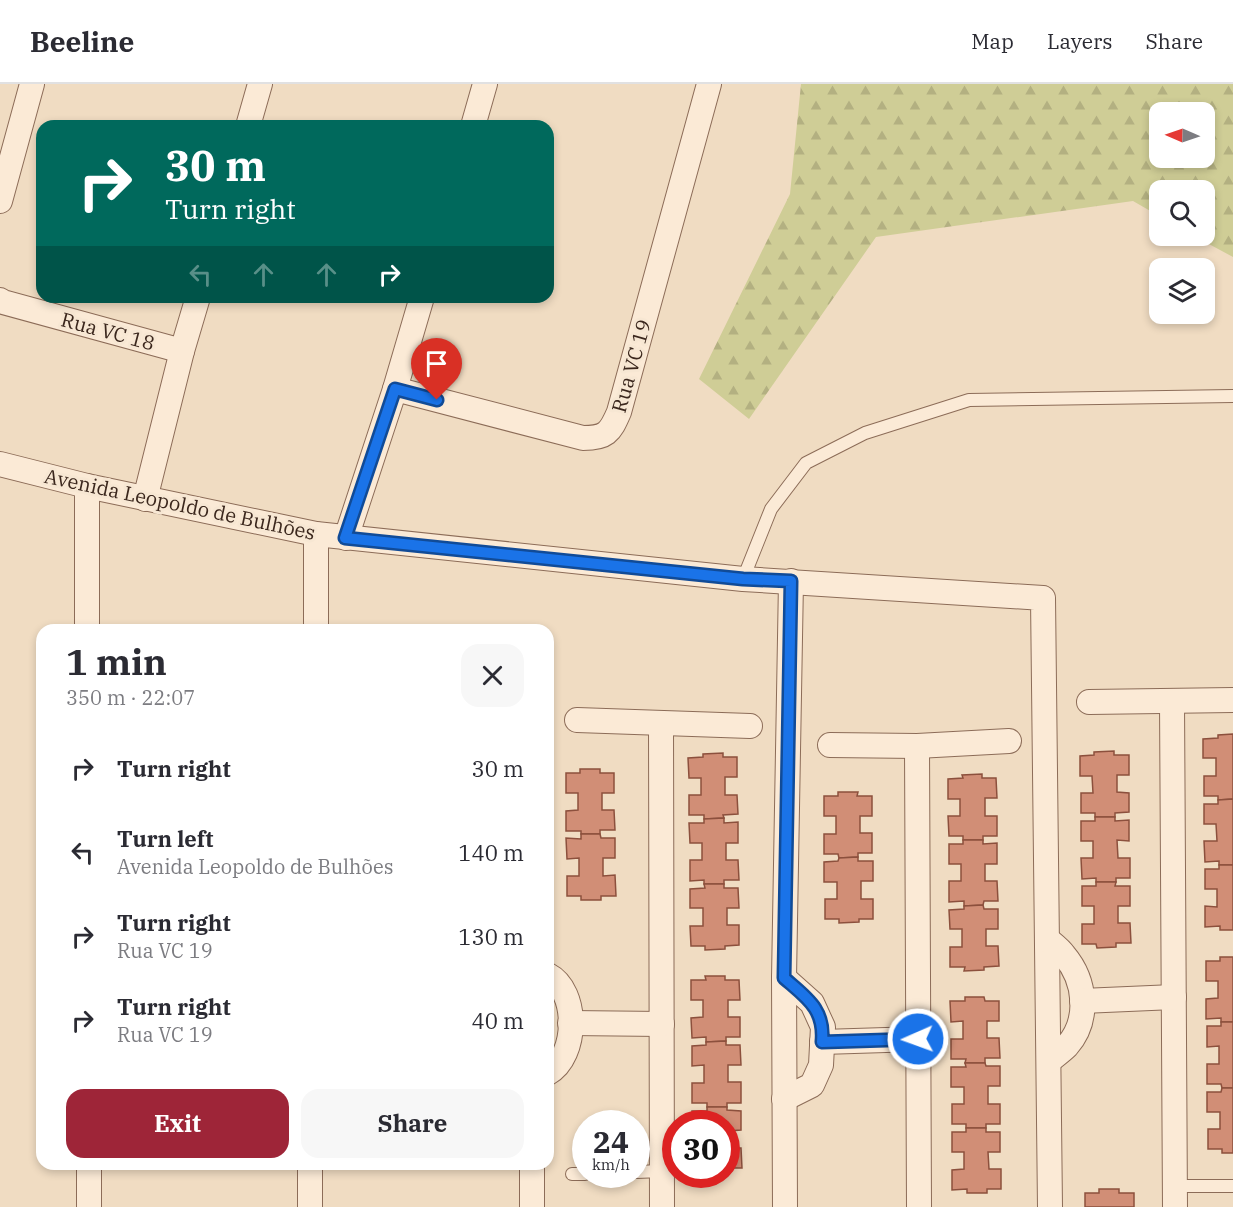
<!DOCTYPE html>
<meta charset="utf-8">
<style>
body{margin:0;font-family:"IBM Plex Serif",serif;background:#f7f7f7;color:#2b2b33;height:100vh;display:flex;flex-direction:column;font-size:22px;white-space:nowrap}
*{box-sizing:border-box;margin:0}
p{font-size:20px;color:#7c7c81}
.icon{flex:none;width:33px;height:33px;fill:none;stroke:currentColor;stroke-width:2;stroke-linecap:round;stroke-linejoin:round}
.map{position:relative;flex:1;overflow:hidden}
.drawer{position:absolute;left:36px;top:540px;width:518px;height:546px;display:flex;flex-direction:column;background:#fff;border-radius:18px;box-shadow:0 3px 9px #0003}
.drawer>*{flex:none}
.top-card{position:absolute;left:36px;top:36px;width:518px;height:183px;border-radius:18px;box-shadow:0 3px 9px #0003;background:#00695c;color:#fff;overflow:hidden}
.needle{width:39px;rotate:272deg}
.fabs{position:absolute;left:1149px;top:18px;display:grid;gap:12px}
.fabs a{display:grid;place-items:center;width:66px;height:66px;border-radius:12px;background:#fff;box-shadow:0 3px 9px #0003;font-size:30px}
.speed{position:absolute;left:572px;top:1026px;display:flex;gap:12px;font-size:30px;font-weight:700;text-align:center}
.speed>*{display:grid;place-content:center;width:78px;height:78px;border-radius:50%;background:#fff;box-shadow:0 3px 9px #0003;line-height:1}
.speed small{font-size:15px;font-weight:400}
.speed .limit{border:9px solid #d22;background:#fff;color:#111}
.pin{position:absolute;display:grid;place-items:center;width:51px;height:51px;color:#fff;margin:-62px -26px;border-radius:50% 50% 50% 0;rotate:-45deg;box-shadow:0 0 6px #0007}
.pin .icon{rotate:45deg}
.me{position:absolute;width:66px;margin:-33px;rotate:268deg;stroke-linejoin:round;filter:drop-shadow(0 0 4px #0008)}
.turn{display:flex;align-items:center;gap:21px;height:126px;padding:0 30px;font-size:27px}
.turn .icon{width:78px;height:78px;stroke-width:2.5}
.turn b{display:block;font-size:42px;line-height:51px}
.lanes{display:flex;align-items:center;height:57px;padding:0 30px;background:#0003;justify-content:center;gap:30px;direction:ltr}
.lanes .off{opacity:.35}
.round{display:grid;place-items:center;flex:none;width:63px;height:63px;border-radius:18px;background:#f7f7f7}
.summary{display:flex;align-items:center;justify-content:space-between;height:102px;padding:0 30px}
h1{font-size:36px;font-weight:700;line-height:45px}
.primary-button{display:flex;gap:12px;margin-top:auto;padding:12px 30px}
.primary-button a{flex:1;height:69px;border-radius:18px;background:#9e2538;color:#fff;font-size:24px;font-weight:700;line-height:69px;text-align:center}
.primary-button a+a{background:#f7f7f7;color:#2b2b33}
ul{padding:0;list-style:none}
li{display:flex;align-items:center;gap:18px;height:84px;padding:0 30px}
li div{flex:1}
li b{display:block;font-size:22px}
li em{font-style:normal}
header{display:flex;align-items:center;gap:36px;box-sizing:border-box;height:84px;padding:0 30px;background:#fff;border-bottom:2px solid #e1e1e2}
header strong{font-size:28px}
nav{display:flex;gap:33px;margin-inline-start:auto;font-size:21px}
.map>svg:first-child{display:block}
.forest{fill:url(#forest-firs);fill-rule:evenodd}
.building{fill:#d18e76;stroke:#8c503d;stroke-width:1.5}
.lines{fill:none;stroke-linecap:round;stroke-linejoin:round}
.service-casing{stroke:#8c6c58;stroke-width:14}
.minor-casing{stroke:#8c6c58;stroke-width:26}
.service{stroke:#fbead6;stroke-width:12}
.minor{stroke:#fbead6;stroke-width:24}
.route-casing{stroke:#114b97;stroke-width:15}
.route{stroke:#1a73e8;stroke-width:10}
.labels{text-anchor:middle;dominant-baseline:central;stroke-width:6;stroke-linejoin:round;paint-order:stroke}
.street-label{font-size:20px;fill:#3b271d;stroke:#f7e7d3}
</style>
<header>
<strong>Beeline</strong>
<nav><a>Map</a><a>Layers</a><a>Share</a></nav>
</header>
<div class="map">
<svg width="1233" height="1123" viewBox="0 0 1233 1123">
<defs>
<pattern id="forest-firs" width="22" height="20" patternUnits="userSpaceOnUse" patternTransform="scale(1.5)"><rect width="22" height="20" fill="#cfcd96"/><path d="M5 1l3.5 6h-7zM16 11l3.5 6h-7z" fill="#b3b081"/></pattern>
</defs>
<rect width="100%" height="100%" fill="#f0dcc2"/>
<path class="forest" d="M801,0h432v173l-39,-21h10v-46h-44l-1,26 -26,-15 -257,36 -127,182 -50,-40 91,-185zM1160,28h44v46h-44z"/>
<g class="building">
<path d="M1233,650v65l-15,1v-4h-14v-20h12v-18h-13v-19l15,-1v-3z"/>
<path d="M1114,667v4h15v20h-12v17l12,1v19l-14,1v4h-20v-4h-14v-20h12l-1,-17h-12v-20l14,-1v-3z"/>
<path d="M723,669v4h14v20h-12v18h12l1,19 -15,1 1,3 -20,1v-4h-15v-20h12v-17h-12l-1,-20 15,-1v-3z"/>
<path d="M580,685h20v4h14v20h-12v17h12l1,20h-15v4h-19v-3h-15v-20l12,-1v-17h-12v-20h14z"/>
<path d="M982,690v4h14l1,20h-12v18h12v20h-14v4h-20v-4h-14l-1,-20h12v-17h-12v-20l15,-1 -1,-3z"/>
<path d="M838,708h20l-1,4h15v20h-12v17h12v20h-14v4l-19,1 -1,-4h-14v-20h12v-18h-12v-20h14z"/>
<path d="M1233,715v66h-14v-4l-14,1 -1,-21h13l-1,-17h-12v-20h14v-4z"/>
<path d="M1095,733h20v4l14,-1v21l-12,-1 1,18h12v20h-14v4h-20v-4l-14,1 -1,-21h12v-17h-12v-20h14z"/>
<path d="M724,734v5l14,-1v21h-12v17h12l1,20h-15v4h-20v-4l-14,1v-21h12v-17h-12l-1,-20h15v-4z"/>
<path d="M581,750h19l1,4h14v20h-12v18l12,-1 1,21h-15v4h-20v-4h-14v-20h12v-18l-12,1 -1,-21 15,1z"/>
<path d="M963,756h20v4l14,-1v21h-12v17h12l1,20h-14l-1,4 -19,1v-5l-15,1v-21h12v-17h-12v-20h14z"/>
<path d="M858,773v4h15v20h-12v18h12v20h-14v3l-20,1v-4h-14v-20h12v-17h-13v-20l14,-1 1,-3z"/>
<path d="M1219,781h14v65h-13v-4l-15,1v-21l12,1v-18h-12v-20h14z"/>
<path d="M1096,798h20l-1,4h15v20h-12v17h12l1,20h-15v4l-19,1 -1,-4h-14v-20h12v-18h-12v-20h14z"/>
<path d="M704,800h20v4h14l1,20h-12v17h12v20l-14,1v3l-20,1v-4h-14l-1,-20h13v-18h-13v-19l15,-1z"/>
<path d="M983,821l1,4h14v20h-12v17h12l1,20 -15,1v3l-20,1 1,-4h-15v-20h12v-18h-12l-1,-19 15,-1v-3z"/>
<path d="M1220,873h13v65h-12v-4l-15,1v-20l12,-1v-17h-12v-20h14z"/>
<path d="M705,892h20v4h14l1,20h-12v17h12v20h-14v4l-20,1v-5l-14,1 -1,-20 12,-1v-17h-12v-20h15z"/>
<path d="M965,913h19l1,4h14v20h-12v17h12l1,20h-15v5h-20l1,-4h-15v-20h12v-18l-12,1 -1,-21h15z"/>
<path d="M1221,938h12v66h-11l-1,-4h-14v-20h12v-18l-12,1v-21h14z"/>
<path d="M726,957v4h14l1,20h-13v17h13v21h-14v4h-20v-4h-15v-20h12v-18l-12,1v-20l14,-1v-3z"/>
<path d="M965,979h20l1,3h14v20h-12v18h12v20h-14v4h-20v-4h-14v-20h12v-17h-13v-20h15z"/>
<path d="M1222,1004h11v65h-11v-4h-14v-20h12v-17h-13v-20h14z"/>
<path d="M707,1023h20v3l14,1v19l-12,1v17h12l1,20h-15l-1,4v-48h-33l-1,-13h15z"/>
<path d="M966,1044h20v4h14v20h-12l1,17h12v20h-14v4h-20v-4l-15,1v-20l12,-1v-17h-12v-20h14z"/>
<path d="M1099,1105h20v4h15v14h-49v-14h14z"/>
</g>
<g class="lines">
<defs>
<g id="service">
<path d="M743,495l28,-70 35,-46 59,-30 104,-33 264,-4"/>
<path d="M636,1088l26,-1"/>
<path d="M572,1090h13"/>
<path d="M1175,1102h58"/>
</g>
<g id="minor">
<path d="M248,42l12,-42"/>
<path d="M473,42l12,-42"/>
<path d="M0,117l32,-117"/>
<path d="M422,213l-27,92 188,49c23,0 27,-5 36,-26l90,-328"/>
<path d="M0,216l3,2 179,49"/>
<path d="M0,380l87,22 229,48 427,45 300,19 7,609"/>
<path d="M87,402v144"/>
<path d="M145,415l37,-148 16,-54"/>
<path d="M316,450v96"/>
<path d="M346,454l49,-149"/>
<path d="M1089,618l144,-2"/>
<path d="M1172,618l3,505"/>
<path d="M577,636l173,6"/>
<path d="M661,639l1,484"/>
<path d="M830,661l87,1 92,-5"/>
<path d="M917,662l2,461"/>
<path d="M1047,855c6,5 13,10 17,16 22,26 26,65 3,91 -5,5 -12,10 -18,15"/>
<path d="M548,891c31,16 30,81 0,98"/>
<path d="M784,894l28,25 11,24 -2,38 -9,20 -28,14"/>
<path d="M1082,917l92,-4"/>
<path d="M570,939l92,1"/>
<path d="M822,958l96,-3"/>
<path d="M89,1080v43"/>
<path d="M310,1080v43"/>
<path d="M532,1080v43"/>
<path d="M785,1123l-1,-229 7,-397"/>
</g>
</defs>
<use href="#service" class="service-casing"/>
<use href="#minor" class="minor-casing"/>
<use href="#service" class="service"/>
<use href="#minor" class="minor"/>
</g>
<g class="lines">
<defs>
<path id="route" d="M437,316l-42,-11 -50,149 398,41 48,2 -7,397c23,20 41,31 38,64l96,-3"/>
</defs>
<use href="#route" class="route-casing"/>
<use href="#route" class="route"/>
</g>
<g class="labels">
<g class="street-label">
<text transform="translate(108 247) rotate(15)">Rua VC 18</text>
<text transform="translate(631 282) rotate(-74)">Rua VC 19</text>
<text transform="translate(180 420) rotate(12)">Avenida Leopoldo de Bulhões</text>
</g>
</g>
</svg>
<div class="fabs">
<a><svg class="needle" viewBox="-14 -14 28 28"><path d="M0-13l5 13h-10z" fill="#e53935"/><path d="M0 13l5-13h-10z" fill="#7c7c81"/></svg></a>
<a><svg class="icon" aria-label="search" viewBox="0 0 24 24"><circle cx="10" cy="10" r="6"/><path d="M15 15l6 6"/></svg></a>
<a><svg class="icon" aria-label="layers" viewBox="0 0 24 24"><path d="M12 4l9 5-9 5-9-5zM3 14l9 5 9-5"/></svg></a>
</div>
<div class="speed"><div>24<small>km/h</small></div><div class="limit">30</div></div>
<div class="pin" style="left:437px;top:316px;background:#d93025"><svg class="icon" aria-label="arrive" viewBox="0 0 24 24"><path d="M6 21V4h12l-3 4 3 4H6"/></svg></div>
<svg class="me" style="left:918px;top:955px" viewBox="-20 -20 40 40"><circle r="17" fill="#1a73e8" stroke="#fff" stroke-width="3"/><path d="M0-11L8 9 0 5-8 9z" fill="#fff"/></svg>
<div class="top-card">
<div class="turn"><svg class="icon" aria-label="right" viewBox="0 0 24 24"><path d="M7 20v-9h11M14 6l5 5-5 5"/></svg><div><b>30 m</b>Turn right</div></div>
<div class="lanes"><svg class="icon off" aria-label="left" viewBox="0 0 24 24"><path d="M17 20v-9H6M10 6l-5 5 5 5"/></svg><svg class="icon off" aria-label="ahead" viewBox="0 0 24 24"><path d="M12 20V5M6 11l6-6 6 6"/></svg><svg class="icon off" aria-label="ahead" viewBox="0 0 24 24"><path d="M12 20V5M6 11l6-6 6 6"/></svg><svg class="icon" aria-label="right" viewBox="0 0 24 24"><path d="M7 20v-9h11M14 6l5 5-5 5"/></svg></div>
</div>
<section class="drawer">
<div class="summary"><div><h1>1 min</h1><p>350 m · 22:07</p></div><a class="round"><svg class="icon" aria-label="close" viewBox="0 0 24 24"><path d="M6 6l12 12M18 6L6 18"/></svg></a></div>
<ul>
<li><svg class="icon" aria-label="right" viewBox="0 0 24 24"><path d="M7 20v-9h11M14 6l5 5-5 5"/></svg><div><b>Turn right</b></div><em>30 m</em></li>
<li><svg class="icon" aria-label="left" viewBox="0 0 24 24"><path d="M17 20v-9H6M10 6l-5 5 5 5"/></svg><div><b>Turn left</b><p>Avenida Leopoldo de Bulhões</p></div><em>140 m</em></li>
<li><svg class="icon" aria-label="right" viewBox="0 0 24 24"><path d="M7 20v-9h11M14 6l5 5-5 5"/></svg><div><b>Turn right</b><p>Rua VC 19</p></div><em>130 m</em></li>
<li><svg class="icon" aria-label="right" viewBox="0 0 24 24"><path d="M7 20v-9h11M14 6l5 5-5 5"/></svg><div><b>Turn right</b><p>Rua VC 19</p></div><em>40 m</em></li>
</ul>
<div class="primary-button"><a>Exit</a><a>Share</a></div>
</section>
</div>
